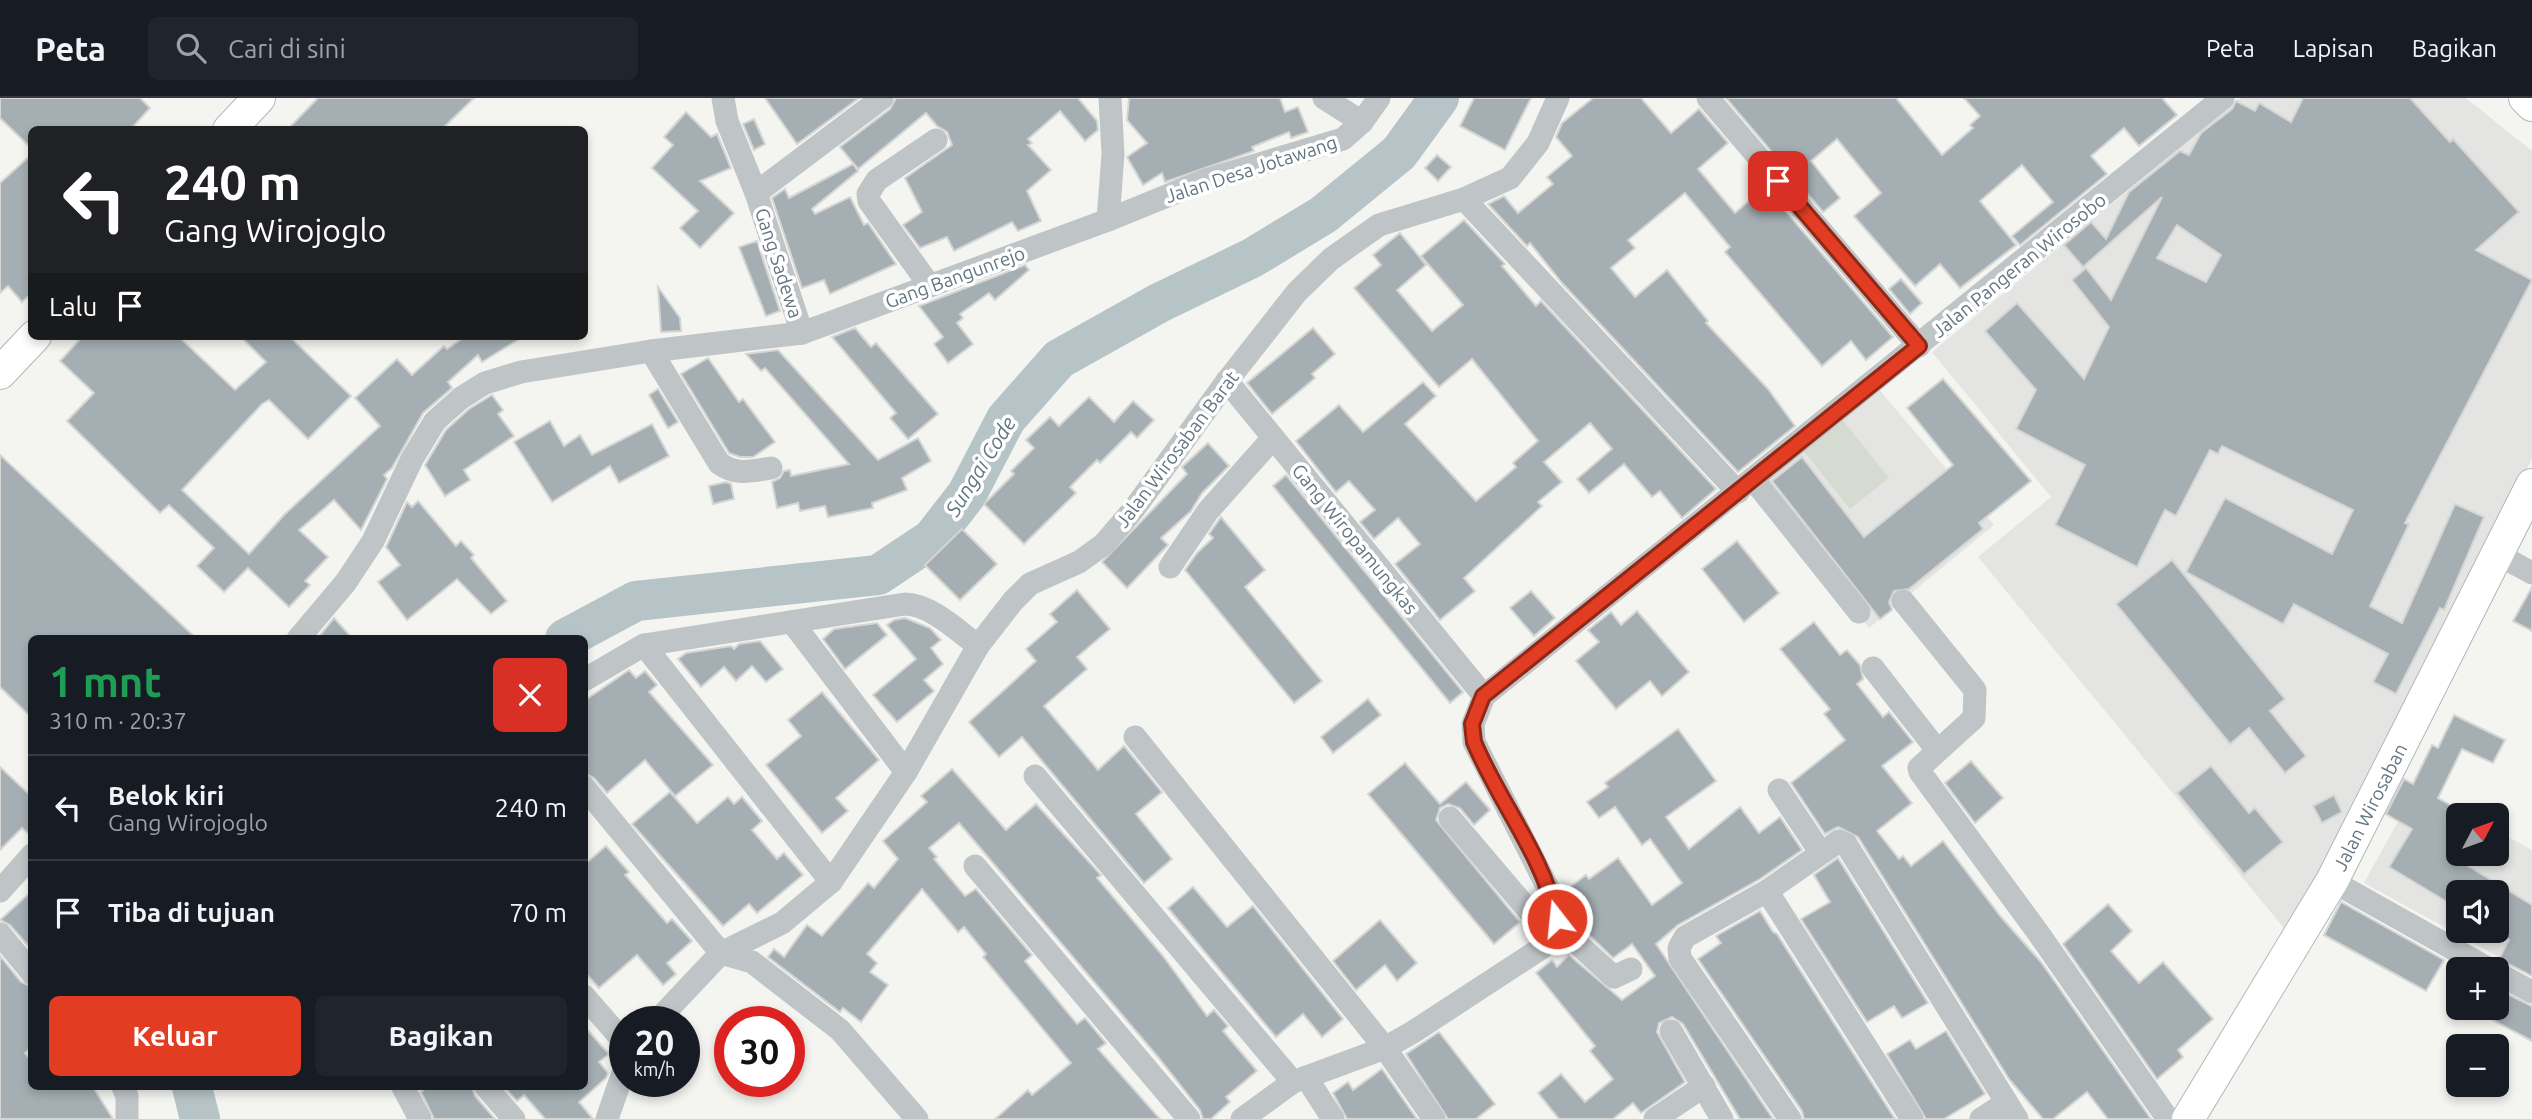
<!DOCTYPE html>
<html lang="id">
<meta charset="utf-8">
<style>
body{margin:0;font-family:Ubuntu,sans-serif;background:#20242c;color:#f1f3f6;height:100vh;display:flex;flex-direction:column;font-size:26px;white-space:nowrap}
*{box-sizing:border-box;margin:0}
p{font-size:23px;color:#9ea1a6}
.icon{flex:none;width:38px;height:38px;fill:none;stroke:currentColor;stroke-width:2;stroke-linecap:round;stroke-linejoin:round}
.map{position:relative;flex:1;overflow:hidden}
.sheet{position:absolute;left:28px;top:537px;width:560px;height:455px;display:flex;flex-direction:column;background:#171b24;border-radius:10px;box-shadow:0 4px 10px #0003}
.sheet>*{flex:none}
.top-card{position:absolute;left:28px;top:28px;width:560px;height:214px;border-radius:10px;box-shadow:0 4px 10px #0003;background:#202124;color:#fff;overflow:hidden}
.needle{width:46px;rotate:49deg}
.tools{position:absolute;left:2446px;top:705px;display:grid;gap:14px}
.tools a{display:grid;place-items:center;width:63px;height:63px;border-radius:10px;background:#171b24;box-shadow:0 4px 10px #0003;font-size:35px}
.speed{position:absolute;left:609px;top:908px;display:flex;gap:14px;font-size:35px;font-weight:700;text-align:center}
.speed>*{display:grid;place-content:center;width:91px;height:91px;border-radius:50%;background:#171b24;box-shadow:0 4px 10px #0003;line-height:1}
.speed small{font-size:18px;font-weight:400}
.speed .limit{border:10px solid #d22;background:#fff;color:#111}
.pin{position:absolute;display:grid;place-items:center;width:60px;height:60px;color:#fff;margin:-30px;border-radius:14px;box-shadow:0 4px 10px #0006}
.me{position:absolute;width:77px;margin:-38px;rotate:344deg;stroke-linejoin:round;filter:drop-shadow(0 0 5px #0008)}
.turn{display:flex;align-items:center;gap:24px;height:147px;padding:0 21px;font-size:32px}
.turn .icon{width:91px;height:91px;stroke-width:2.5}
.turn b{display:block;font-size:49px;line-height:60px}
.then{display:flex;align-items:center;height:66px;padding:0 21px;background:#0003;gap:14px;font-size:26px}
.round{display:grid;place-items:center;flex:none;width:74px;height:74px;border-radius:10px;background:#20242c}
.summary{display:flex;align-items:center;justify-content:space-between;height:119px;padding:0 21px}
h1{font-size:42px;font-weight:700;line-height:52px;color:#1e9e55}
.button{display:flex;gap:14px;margin-top:auto;padding:14px 21px}
.button a{flex:1;height:80px;border-radius:10px;background:#e23c22;color:#fff;font-size:28px;font-weight:700;line-height:80px;text-align:center}
.button a+a{background:#20242c;color:#f1f3f6}
ul{padding:0;list-style:none}
li{display:flex;align-items:center;gap:21px;height:105px;padding:0 21px;border-top:2px solid #363941}
li div{flex:1}
li b{display:block;font-size:26px}
li em{font-style:normal}
header{display:flex;align-items:center;gap:42px;box-sizing:border-box;height:98px;padding:0 35px;background:#171b24;border-bottom:2px solid #363941}
header strong{font-size:33px}
nav{display:flex;gap:38px;margin-inline-start:auto;font-size:24px}
.search{width:490px;height:63px;background:#20242c;display:flex;align-items:center;gap:18px;box-sizing:border-box;padding:0 24px;border-radius:10px;color:#9ea1a6;font-size:26px}
.map>svg:first-child{display:block}
.built{fill:#e4e5e3;fill-rule:evenodd}
.green{fill:#d6dbd1}
.lines{fill:none;stroke-linecap:round;stroke-linejoin:round}
.river{stroke:#b6c4c7;stroke-width:40}
.building{fill:#a5afb3;stroke:#d5d5d3;stroke-width:2;fill-rule:evenodd}
.secondary-casing{stroke:#b1b7bb;stroke-width:34}
.minor{stroke:#bfc4c6;stroke-width:23}
.secondary{stroke:#fff;stroke-width:32}
.route-casing{stroke:#932716;stroke-width:18}
.route{stroke:#e23c22;stroke-width:12}
.labels{text-anchor:middle;dominant-baseline:central;stroke-width:7;stroke-linejoin:round;paint-order:stroke}
.street-label{font-size:19px;fill:#637681;stroke:#fff}
.water-label{font-size:21px;font-style:italic;fill:#5f797f;stroke:#fff}
</style>
<header>
<strong>Peta</strong>
<div class="search"><svg class="icon" aria-label="search" viewBox="0 0 24 24"><circle cx="10" cy="10" r="6"/><path d="M15 15l6 6"/></svg>Cari di sini</div>
<nav><a>Peta</a><a>Lapisan</a><a>Bagikan</a></nav>
</header>
<div class="map">
<svg width="2532" height="1021" viewBox="0 0 2532 1021">
<rect width="100%" height="100%" fill="#f4f4f0"/>
<g class="built">
<path d="M2240,0h226l66,53v308l-244,474 -310,-376 73,-60 -119,-145z"/>
<path d="M1876,288l118,139 -125,103 -107,-146z"/>
<path d="M2417,689l52,28 -10,1v38h38v-23l35,19v125l-168,-92zM2459,794h38v39h-38z"/>
</g>
<path class="green" d="M1842,321l47,59 -39,31 -47,-59z"/>
<g class="lines">
<g class="river">
<path d="M565,541l71,-38 242,-26 54,-36 35,-45 39,-75 53,-60 100,-56 93,-45 71,-43 76,-62 40,-55"/>
<path d="M192,989l8,32"/>
</g>
</g>
<g class="building">
<path d="M0,0h140l10,10 -20,22h-98v19l-32,-31z"/>
<path d="M318,0h156l-33,32h-154z"/>
<path d="M765,0h94l-62,46z"/>
<path d="M896,0h182l19,23 1,9 -13,11 -25,-30 -32,28 4,4 -4,2 23,25 -24,21 14,30 -23,10 -6,-9 -58,29 -7,-14 -27,11 -17,-23 19,-13 -17,-34 47,-33 -5,-13 -10,-6 -11,-13 -68,56 -18,-22 50,-38z"/>
<path d="M1129,0h151l5,14 13,-5 10,25 -17,6 -2,-6 -37,15 2,4 -89,31 -3,-9 -19,12 -16,-28 20,-14 -20,-23z"/>
<path d="M1474,0h57l-26,52 -45,-24z"/>
<path d="M1593,0h48l30,35 28,-24 29,34 -30,26 37,44 30,-26 128,150 -27,23 -15,-19 -29,25 -97,-114 5,-5 -45,-54 -57,47 7,8 -24,20 24,29 32,-27 41,51 -2,2 62,66 27,37 -57,46 -176,-189 -32,-40 -3,3 -39,-42 16,-8 14,17 35,-29 -6,-7 25,-21 -16,-19 6,-14z"/>
<path d="M1726,0h170l46,57 31,-27 -3,-3 10,-9 -16,-18h198l15,17 -38,31 -15,-18 -33,28 16,18 -87,71 -8,-9 41,-34 -31,-37 -42,36 36,44 -56,43 -20,-24 -25,22 -61,-70 27,-23 -44,-54 -26,22 29,37 -17,14z"/>
<path d="M2303,0h107l40,44 3,-3 66,73 -43,38 56,30 -127,243 4,1 -39,82 32,17 53,-119 29,13 -40,93 -4,-2 -44,86 -23,-12 15,-28 -94,-50 -11,20 -97,-52 39,-74 107,56 21,-44 -131,-64 -4,8 -8,-4 -34,66 -11,-6 -28,57 -82,-42 30,-60 -69,-36 20,-39 -51,-59 32,-28 67,76 25,-52 -37,-47 14,-12 25,32 51,-103 -79,70 -19,-22 27,-23 15,17 23,-47 51,-41 9,4 12,-22 31,-24 4,-8 19,10 4,-8 32,19zM2177,127l44,30 -15,27 -49,-24z"/>
<path d="M686,14l25,25 6,-3 14,34 -31,13 34,32 -34,35 -20,-20 18,-17 -46,-43 21,-23 -9,-8z"/>
<path d="M754,21l11,25 -11,6 -11,-26z"/>
<path d="M32,56v139l-10,9 -14,-16 -8,7v-110z"/>
<path d="M1437,57l14,12 -13,14 -13,-13z"/>
<path d="M853,66l5,7 -46,38 3,5 35,-17 14,28 4,-2 28,41 -66,30 -6,-14 -22,8 -30,-90 13,-9 4,9z"/>
<path d="M1464,122l41,44 -3,2 34,40 5,-5 175,188 -34,29 -22,-27 -8,6 -28,-33 -35,29 -12,-14 35,-30 -22,-26 -46,39 18,20 -24,20 4,4 -78,72 11,13 -35,29 -45,-56 25,-20 -22,-26 -24,21 -14,-17 15,-12 -26,-29 -13,11 -40,-51 43,-36 24,27 60,-50 13,14 -31,28 71,77 40,-34 -3,-4 25,-22 -66,-82 -33,28 -85,-99 27,-23 -8,-10 27,-22 26,32 -29,25 35,41 31,-26 -42,-49z"/>
<path d="M757,143l23,70 -14,5 -27,-69z"/>
<path d="M1025,167l4,5 -34,30 -6,-7 -29,21 3,4 -6,5 16,21 -25,19 -14,-19 9,-7 -24,-31z"/>
<path d="M1901,181l21,24 -12,11 -21,-25z"/>
<path d="M658,189l22,31 1,13 -20,1z"/>
<path d="M855,230l16,19 5,-4 62,71 -30,25 -18,-21 6,-5 -64,-76z"/>
<path d="M1313,230l22,26 -23,20 3,4 -43,36 -25,-31z"/>
<path d="M83,238h95l57,54 31,-28 -26,-26h49l62,60 -43,43 -39,-39 -7,4 -80,86 67,64 35,-39 96,-89 -25,-28 42,-39 15,16 32,-29 3,3 19,-13h58l-42,26 -4,-7 -30,27 4,6 -29,25 -31,55 -8,7 3,4 -26,51 -27,-30 -35,30 29,27 -23,24 5,4 -21,22 -41,-39 -24,24 -27,-26 17,-18 -45,-43 -9,8 -93,-92 27,-28 -34,-32z"/>
<path d="M778,252l100,110 40,-22 13,23 -29,17 5,12 -35,13 1,5 -45,9 -3,-11 -25,5 -2,-8 -21,5 -5,-26 8,-4 4,-7 6,-1 1,6 58,-12 -84,-96 -4,3 -15,-17z"/>
<path d="M708,260l31,44 4,-3 32,43 -22,15h-13l-11,-4 -48,-79z"/>
<path d="M1943,281l88,102 -52,42 4,6 -74,60 -15,2 -5,11 3,8 -12,9 -108,-138 30,-24 62,80 89,-72 -46,-57z"/>
<path d="M658,291l20,33 -10,6 -19,-33z"/>
<path d="M492,297l11,15 -5,4 16,22 -50,34 6,10 -25,16 -20,-31 21,-35 23,-21z"/>
<path d="M1089,299l25,25 19,-21 21,19 -17,18 -6,-6 -31,31 -3,-3 -27,27 6,6 -52,51 -40,-40 30,-30 -3,-3 23,-23 -8,-8 24,-23 9,9z"/>
<path d="M550,323l14,25 16,-11 12,20 60,-31 17,32 -50,27 -9,-17 -58,36 -38,-60z"/>
<path d="M1208,345l21,23 -27,27 -11,18 -30,27 7,7 -41,43 -25,-26 85,-88 -5,-7z"/>
<path d="M0,357l197,184h-165v79l-32,-31z"/>
<path d="M1286,377l177,217 -13,11 -177,-217z"/>
<path d="M726,384l5,2 3,15 -21,5 -4,-18z"/>
<path d="M418,403l38,45 5,-5 13,14 -3,3 36,43 -16,13 -34,-35 -50,41 -29,-38 22,-17 -14,-18 21,-45 5,5z"/>
<path d="M1221,419l44,53 -20,17 77,94 -28,22 -109,-133 12,-17 16,-15 -4,-4z"/>
<path d="M962,431l35,35 -37,36 -35,-35z"/>
<path d="M1737,443l42,52 -35,29 -42,-53z"/>
<path d="M2172,462l113,139 -15,12 36,45 -21,17 -36,-45 -19,16 -114,-140z"/>
<path d="M2532,489v44l-19,-10z"/>
<path d="M1077,492l33,39 -33,28 10,12 -43,37 54,64 26,-24 38,46 -26,22 36,45 -28,24 -122,-146 -23,20 -30,-35 67,-61 -10,-12 31,-27 -7,-8z"/>
<path d="M1531,493l24,27 -21,18 -24,-28z"/>
<path d="M1637,513l52,61 -27,24 -12,-15 -34,28 -40,-48 23,-19 -11,-12 23,-18 10,13z"/>
<path d="M334,520l19,21h-36z"/>
<path d="M905,520l25,10 11,12 -10,8 12,16 -19,16 10,11 -37,31 -24,-27 43,-36 -29,-34 7,-5z"/>
<path d="M1814,524l26,33 7,-5 13,15 3,14 -6,5 26,33 6,-5 24,30 -31,24 30,37 -35,28 22,28 4,-3 8,10 32,-25 58,76 40,45 110,157h-43l-21,-27 -34,27h-10l-34,-40 -151,-242 -20,-10 -13,7 -34,-51 54,-43 -21,-26 6,-5 -50,-60z"/>
<path d="M877,525l10,12 -42,34 -22,-30 11,-10z"/>
<path d="M760,543l23,28 -17,13 -14,-16 -16,15 -12,-14 -23,20 -23,-28 8,-6 45,-7 3,3 5,-5z"/>
<path d="M629,572l7,8 9,-7 12,14 -8,7 64,73 -38,31 -30,-36 -38,33 -13,-15 -10,-5v-72z"/>
<path d="M822,594l57,68 -43,38 12,13 -26,22 -56,-68 35,-29 -13,-16z"/>
<path d="M1368,601l13,16 -48,38 -12,-16z"/>
<path d="M2454,617l51,25 -12,23 -31,-14 -24,49 21,12v30l-9,15 82,50v71l-33,-17 10,-19 -12,-7v-41h-38v17l-70,-42 23,-38 -26,-15 18,-35 9,5 19,-39 6,3z"/>
<path d="M1678,631l38,52 -50,36 23,32 51,-42 19,26 21,-16 22,33 -42,29 -82,46 -22,19 117,175h-33l-57,-95 -11,-7 -13,6 -2,9 28,50 -44,31 -8,-10 -20,16h-54l-21,-26 23,-19 24,28 28,-23 -23,-28 5,-5 -59,-73 16,-13 5,7 12,-12 53,45 33,-24 -23,-32 -19,14 -24,-23 -21,-32 -3,-12 21,-16 3,4 29,-21 34,47 30,-22 -32,-44 -8,6 -27,-38 -16,11 -12,-16 21,-15 -3,-4z"/>
<path d="M1971,663l32,37 -28,25 -30,-40z"/>
<path d="M1405,665l35,41 26,-22 24,28 -16,15 -14,-17 -12,-4 -8,4 -4,12 84,102 -26,22 -126,-150z"/>
<path d="M2211,668l38,47 6,-5 28,34 -39,32 -67,-81z"/>
<path d="M0,669l32,30v40l-10,-9 -22,22z"/>
<path d="M952,671l54,61 30,-26 65,71 -4,3 66,78 44,60 7,-6 14,16 -5,5 34,40 -31,26 4,5 -19,17h-8l-3,-9 -42,-53 -199,-234 -30,25 8,9 -3,2 31,37 11,-7 56,66 -7,6 24,29 28,34 8,-6 21,25 -8,6 62,70h-165l33,-29 4,5 39,-32 -88,-106 3,-3 -22,-27 -6,5 -36,-43 -55,65 10,9 -7,9 18,13 -27,37 -18,-14 -3,4 -72,-55 6,-8 10,8 23,-32 15,11 46,-53 6,5 24,-29 -15,-18 44,-39 -6,-6z"/>
<path d="M670,694l27,31 31,-26 6,7 8,-7 20,24 -10,9 25,29 7,-6 19,22 -46,38 -8,-9 -26,22 -91,-102z"/>
<path d="M2334,697l8,17 -20,11 -9,-17z"/>
<path d="M606,748l23,26 -4,3 42,48 5,-4 20,22 -25,22 9,11 -13,11 -26,-30 -38,33 -15,-17v-106z"/>
<path d="M1838,760l90,145 -26,15 -8,-12 -27,16 -66,-103 29,-17 -16,-27z"/>
<path d="M1193,789l34,40 26,-21 90,113 -21,18 -19,-23 -27,23 -108,-129z"/>
<path d="M32,793v59l-22,-25 -10,-5z"/>
<path d="M2341,804l103,58 -18,31 -102,-56z"/>
<path d="M2108,806l24,27 -21,20 28,32 24,-21 50,57 -35,31 5,7 -26,22 -94,-135z"/>
<path d="M1760,813l13,21 4,2 118,185h-91l-2,-8 -104,-152 23,-16 -5,-7z"/>
<path d="M1380,822l37,43 -20,18 -12,-16 -29,25 -23,-29z"/>
<path d="M0,858l21,26 11,5v59l-7,7 7,9v25h61l20,32h-113z"/>
<path d="M2497,891l35,17v35l-62,-33h27z"/>
<path d="M584,928l25,28 -10,8 9,11 -2,5 -27,24 14,17h-48l-21,-24 -7,6 -13,-14h80z"/>
<path d="M1946,933l39,63 -41,25h-18l-39,-65 23,-14 6,9z"/>
<path d="M1439,934l56,72 -19,15h-28l-42,-65z"/>
<path d="M1382,971l35,50h-70l-14,-26 15,-11 5,8z"/>
<path d="M428,989h44l3,9 20,23h-61l-13,-27z"/>
</g>
<g class="lines">
<defs>
<g id="secondary">
<path d="M2525,0l7,7"/>
<path d="M229,32l30,-32"/>
<path d="M0,275l35,-37"/>
<path d="M2188,1021l144,-238 200,-396"/>
</g>
</defs>
<use href="#secondary" class="secondary-casing"/>
<g class="minor">
<path d="M723,0l4,23 29,72 46,140"/>
<path d="M1324,0l38,24"/>
<path d="M1708,0l211,248"/>
<path d="M756,95l126,-95"/>
<path d="M1464,101l274,293"/>
<path d="M1108,122l5,-66 -3,-56"/>
<path d="M930,188l-61,-85 -1,-7 9,-14 59,-40"/>
<path d="M651,253l68,112c17,13 33,8 52,5"/>
<path d="M1227,283l257,315"/>
<path d="M1753,381l106,133"/>
<path d="M2499,457l33,18"/>
<path d="M1170,469l38,-56 65,-73"/>
<path d="M1903,503l72,89 -1,28 -55,50 1,4 119,162 129,185"/>
<path d="M792,524l114,150"/>
<path d="M298,541l48,-57 27,-41 39,-82 23,-38 26,-23 24,-15 36,-11 130,-21 151,-18 306,-113 98,-40 137,-41 19,-17 17,-24"/>
<path d="M644,547l187,237"/>
<path d="M1873,570l64,82"/>
<path d="M584,582l60,-35 261,-41c27,1 53,27 73,42"/>
<path d="M1135,639l250,311 49,71"/>
<path d="M1035,678l258,306"/>
<path d="M584,689l137,166 31,9 88,68 77,89"/>
<path d="M1779,692l42,63"/>
<path d="M1450,720l102,120"/>
<path d="M975,768l214,253"/>
<path d="M2332,783l159,89"/>
<path d="M0,793l32,-36"/>
<path d="M1767,793l145,228"/>
<path d="M1558,828l56,51 17,-8"/>
<path d="M0,836l32,39"/>
<path d="M2497,875l35,19"/>
<path d="M584,898l41,47"/>
<path d="M656,924l65,-69 61,-30 49,-41 75,-110 72,-126 35,-45 17,-17 49,-22 25,-18 30,-35 93,-128 70,-89 34,-33 48,-34 85,-26 46,-21 28,-35 20,-45"/>
<path d="M1671,933l51,88"/>
<path d="M1306,979l27,42"/>
<path d="M123,989l4,9v23"/>
<path d="M403,989l17,32"/>
<path d="M486,989l28,32"/>
<path d="M607,1021l18,-52"/>
<path d="M1242,1021l51,-37 92,-34 28,-16 130,-85c18,-17 14,-29 9,-51l-78,-154 -1,-18 11,-28 739,-598"/>
<path d="M1655,1021l49,-33"/>
<path d="M1790,1021l-110,-161 -1,-10 6,-11 82,-46 72,-50 7,3 171,275"/>
<path d="M1981,1021l25,-16"/>
</g>
<use href="#secondary" class="secondary"/>
</g>
<g class="lines">
<defs>
<path id="route" d="M1557,821c-14,-64 -58,-117 -83,-177l-2,-18 11,-28 436,-350 -141,-165"/>
</defs>
<use href="#route" class="route-casing"/>
<use href="#route" class="route"/>
</g>
<g class="labels">
<g class="street-label">
<text transform="translate(1251 71) rotate(-18)">Jalan Desa Jotawang</text>
<text transform="translate(779 165) rotate(72)">Gang Sadewa</text>
<text transform="translate(2019 167) rotate(-39)">Jalan Pangeran Wirosobo</text>
<text transform="translate(955 179) rotate(-20)">Gang Bangunrejo</text>
<text transform="translate(1177 351) rotate(-53)">Jalan Wirosaban Barat</text>
<text transform="translate(1355 441) rotate(51)">Gang Wiropamungkas</text>
<text transform="translate(2370 709) rotate(-63)">Jalan Wirosaban</text>
</g>
<g class="water-label">
<text transform="translate(980 368) rotate(-58)">Sungai Code</text>
</g>
</g>
</svg>
<div class="tools">
<a><svg class="needle" viewBox="-14 -14 28 28"><path d="M0-13l5 13h-10z" fill="#e53935"/><path d="M0 13l5-13h-10z" fill="#9ea1a6"/></svg></a>
<a><svg class="icon" aria-label="sound" viewBox="0 0 24 24"><path d="M4 9h4l5-4v14l-5-4H4zM17 9q2 3 0 6"/></svg></a>
<a>+</a>
<a>−</a>
</div>
<div class="speed"><div>20<small>km/h</small></div><div class="limit">30</div></div>
<div class="pin" style="left:1778px;top:83px;background:#d93025"><svg class="icon" aria-label="arrive" viewBox="0 0 24 24"><path d="M6 21V4h12l-3 4 3 4H6"/></svg></div>
<svg class="me" style="left:1557px;top:821px" viewBox="-20 -20 40 40"><circle r="17" fill="#e23c22" stroke="#fff" stroke-width="3"/><path d="M0-11L8 9 0 5-8 9z" fill="#fff"/></svg>
<div class="top-card">
<div class="turn"><svg class="icon" aria-label="left" viewBox="0 0 24 24"><path d="M17 20v-9H6M10 6l-5 5 5 5"/></svg><div><b>240 m</b>Gang Wirojoglo</div></div>
<div class="then">Lalu<svg class="icon" aria-label="arrive" viewBox="0 0 24 24"><path d="M6 21V4h12l-3 4 3 4H6"/></svg></div>
</div>
<section class="sheet">
<div class="summary"><div><h1>1 mnt</h1><p>310 m · 20:37</p></div><a class="round" style="background:#d93025;color:#fff"><svg class="icon" aria-label="close" viewBox="0 0 24 24"><path d="M6 6l12 12M18 6L6 18"/></svg></a></div>
<ul>
<li><svg class="icon" aria-label="left" viewBox="0 0 24 24"><path d="M17 20v-9H6M10 6l-5 5 5 5"/></svg><div><b>Belok kiri</b><p>Gang Wirojoglo</p></div><em>240 m</em></li>
<li><svg class="icon" aria-label="arrive" viewBox="0 0 24 24"><path d="M6 21V4h12l-3 4 3 4H6"/></svg><div><b>Tiba di tujuan</b></div><em>70 m</em></li>
</ul>
<div class="button"><a>Keluar</a><a>Bagikan</a></div>
</section>
</div>
